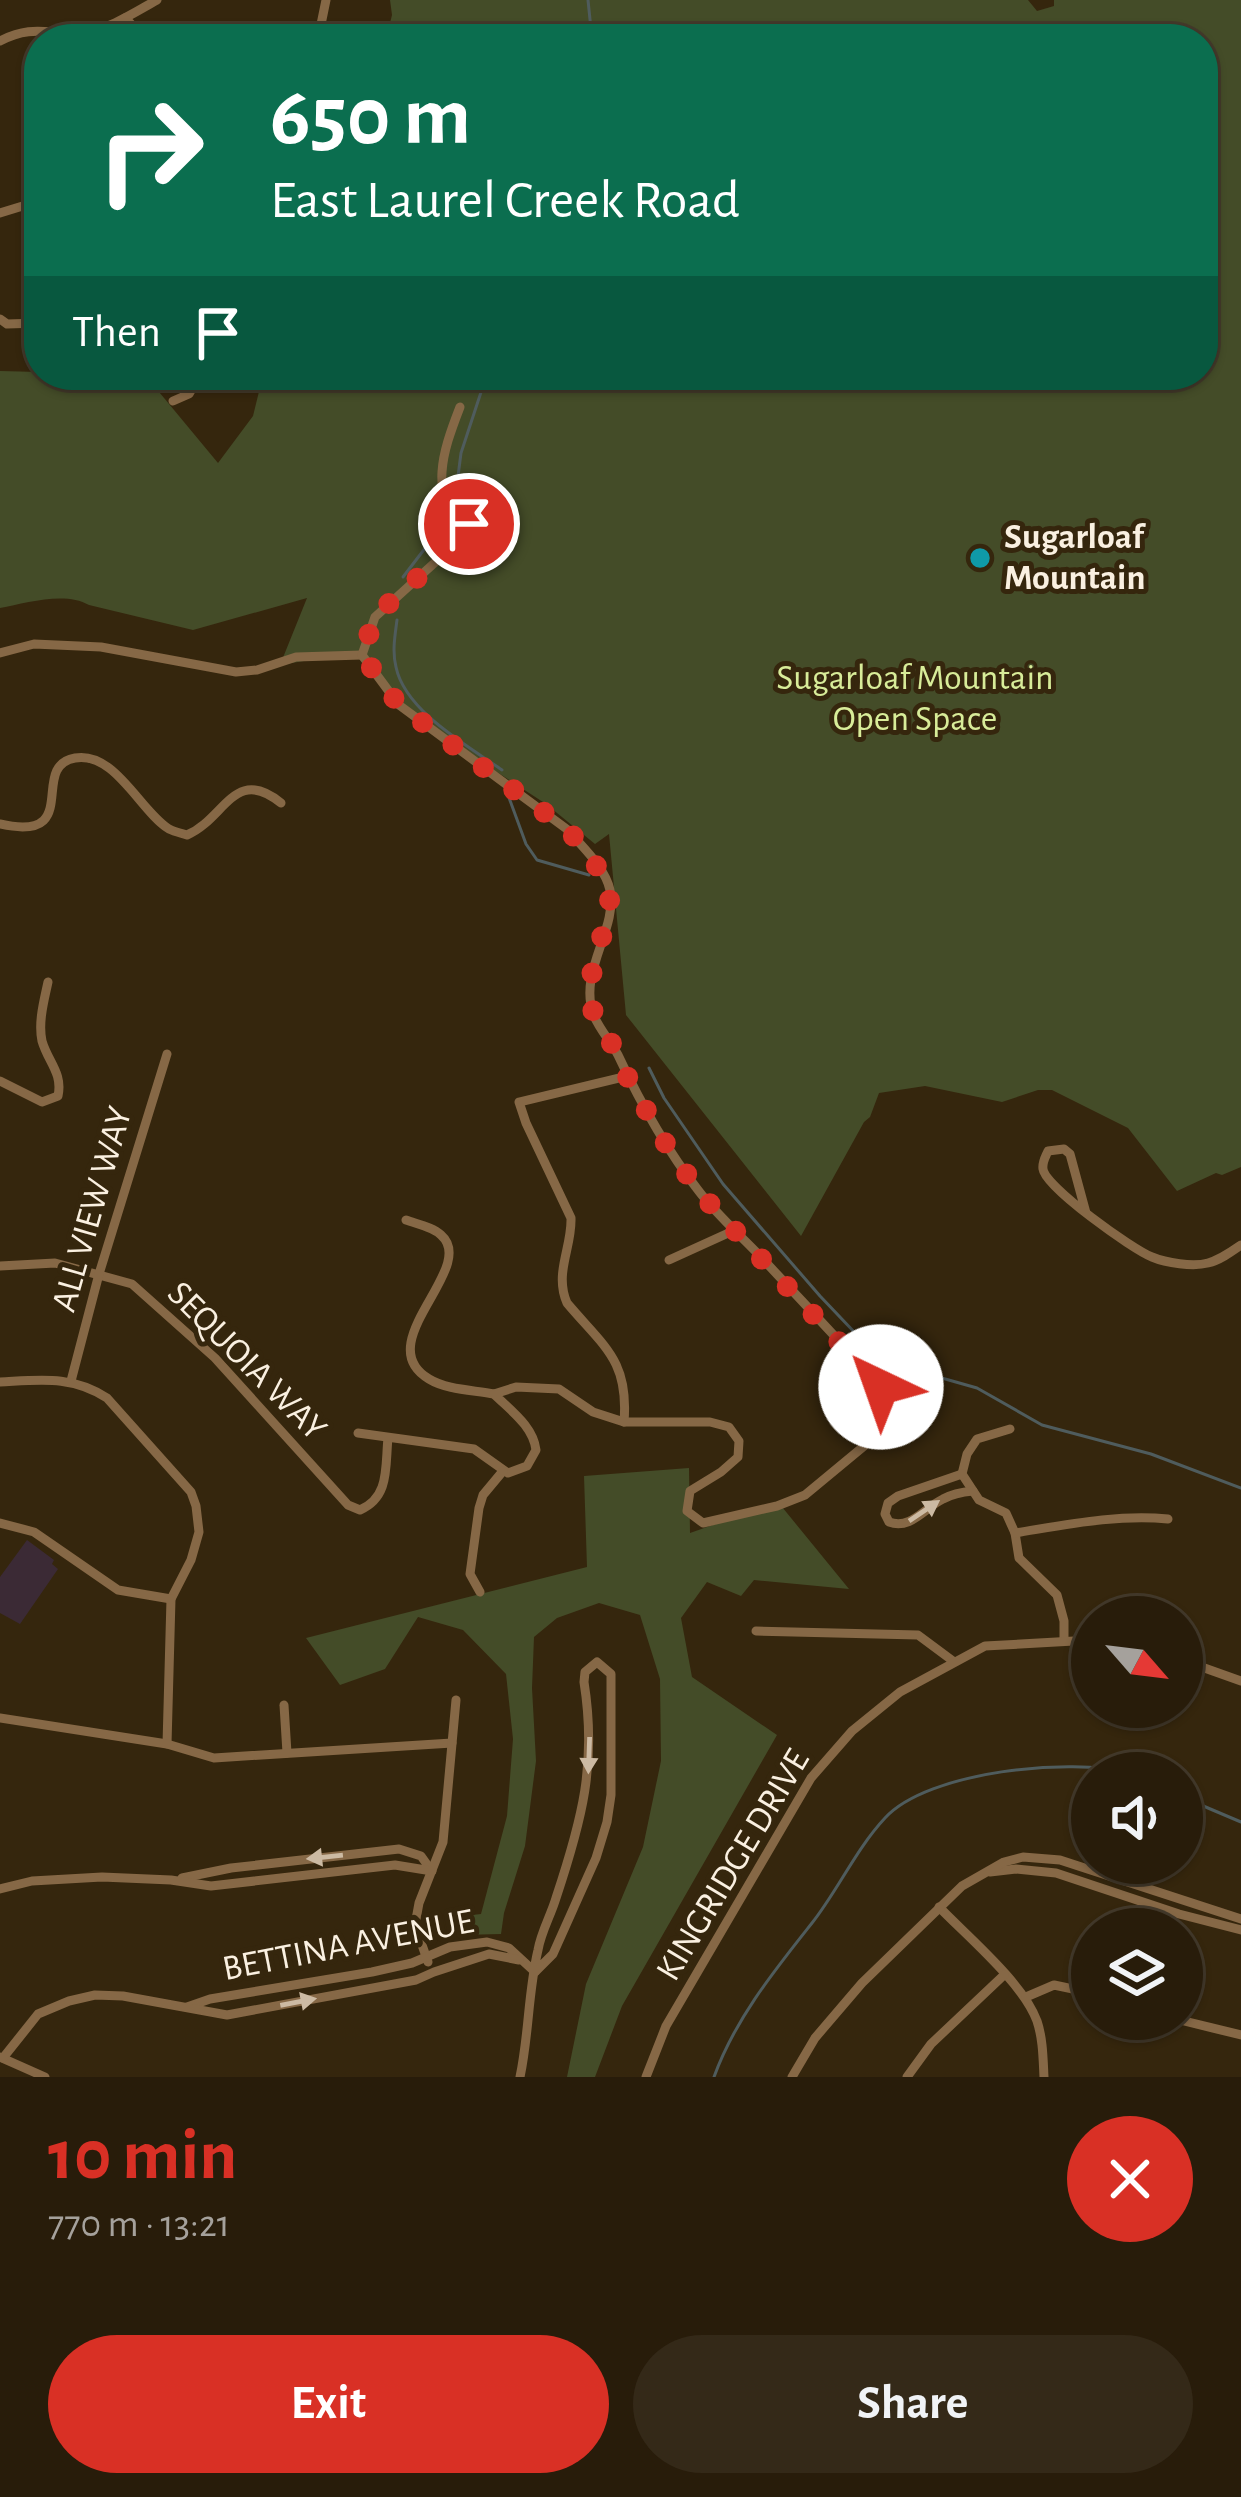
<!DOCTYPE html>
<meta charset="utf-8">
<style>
body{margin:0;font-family:"Alegreya Sans",sans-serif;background:#342918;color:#f1f3f6;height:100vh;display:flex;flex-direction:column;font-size:45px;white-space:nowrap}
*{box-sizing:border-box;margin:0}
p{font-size:39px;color:#a5a19c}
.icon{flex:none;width:66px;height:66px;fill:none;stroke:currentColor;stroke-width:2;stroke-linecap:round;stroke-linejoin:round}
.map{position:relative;height:2077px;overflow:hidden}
.side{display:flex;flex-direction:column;background:#281c0a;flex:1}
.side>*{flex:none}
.top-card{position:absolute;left:24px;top:24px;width:1194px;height:366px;border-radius:48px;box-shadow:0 3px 9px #0004,0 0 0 3px #443a2b;background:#0b6e4f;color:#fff;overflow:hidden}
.needle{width:78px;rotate:118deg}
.buttons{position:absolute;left:1071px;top:1596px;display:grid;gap:24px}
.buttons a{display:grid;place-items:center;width:132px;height:132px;border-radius:50%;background:#281c0a;box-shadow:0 3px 9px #0004,0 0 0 3px #443a2b;font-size:60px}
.pin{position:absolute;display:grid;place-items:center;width:102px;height:102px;color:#fff;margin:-51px;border:6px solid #fff;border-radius:50%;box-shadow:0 3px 12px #0007}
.me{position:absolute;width:132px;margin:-66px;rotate:318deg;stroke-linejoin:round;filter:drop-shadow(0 0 9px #0008)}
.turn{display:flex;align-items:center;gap:42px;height:252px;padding:0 48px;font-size:54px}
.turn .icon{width:156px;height:156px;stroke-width:2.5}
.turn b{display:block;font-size:84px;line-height:102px}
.then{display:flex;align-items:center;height:114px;padding:0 48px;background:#0003;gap:24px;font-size:45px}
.round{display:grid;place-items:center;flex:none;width:126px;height:126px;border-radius:63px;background:#342918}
.head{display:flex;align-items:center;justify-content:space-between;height:204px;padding:0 48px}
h1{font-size:72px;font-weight:700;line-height:90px;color:#d93025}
.action{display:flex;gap:24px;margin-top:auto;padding:24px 48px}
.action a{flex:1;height:138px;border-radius:72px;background:#d93025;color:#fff;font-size:48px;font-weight:700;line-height:138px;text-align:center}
.action a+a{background:#342918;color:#f1f3f6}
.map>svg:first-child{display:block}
.industrial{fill:#3b2a35}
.green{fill:#444c28}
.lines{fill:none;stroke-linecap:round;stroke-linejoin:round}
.stream{stroke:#4f5c5d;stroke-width:3}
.minor{stroke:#866846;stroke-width:9}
.oneway{fill:#ccbaa3}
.route{stroke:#d93025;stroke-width:21;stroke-dasharray:0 37.8}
.culture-dot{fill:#0f9aa8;stroke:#35260d;stroke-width:4.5}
.labels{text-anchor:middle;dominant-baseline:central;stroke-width:10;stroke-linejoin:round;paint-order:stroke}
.poi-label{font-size:36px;font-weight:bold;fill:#faf0e1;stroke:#35260d;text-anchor:start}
.park-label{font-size:36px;fill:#d8ec99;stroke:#35260d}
.street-label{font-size:36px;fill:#faf0e1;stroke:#35260d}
</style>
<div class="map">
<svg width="1241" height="2077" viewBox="0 0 1241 2077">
<rect width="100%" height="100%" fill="#35260d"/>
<path class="industrial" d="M27,1540l27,20 -2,4 6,5 -38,55 -20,-11v-36z"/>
<g class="green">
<path d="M390,0h638l9,11 17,-5v-6h187v1167l-19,8 -6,-2 -39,18 -49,-63 -76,-38h-14l-36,12 -77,-16 -46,7 -9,24 -6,5 -63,114 -175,-221 -17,-181 -14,10 -49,-40 -149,-97 -38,-48h-43l-36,6 27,-67 -114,32 -104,-25c-24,-14 -63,-2 -89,3v-237l39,1v3h106l73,88 35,-47 10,-41h940v-336h-817l6,-24z"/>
<path d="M689,1468l1,65 88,-31 71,87 -95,-9 -13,16 -34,-14 -26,36 11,59 85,58 -155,271 -27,71h-28l19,-93 57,-137 18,-86 -1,-82 -20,-64 -41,-12 -42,15 -23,19 -2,51 4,73 -11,85 -21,67 -3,21 -40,1 11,-20 9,-1 26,-98 6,-77 -7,-65 -43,-44 -45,-13 -33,52 -45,16 -34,-47 281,-71 -3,-91z"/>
</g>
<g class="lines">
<g class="stream">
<path d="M588,0l4,39"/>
<path d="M456,492l5,-39 25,-76"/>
<path d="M403,577l33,-43"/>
<path d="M397,620c-2,15 -5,32 -1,47 9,44 72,79 106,103"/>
<path d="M508,795l18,49 11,16 52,15"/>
<path d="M649,1068l15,30 59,86 97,112 56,59 41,16 60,17 65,37 109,29 90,34"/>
<path d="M1182,1797l59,25"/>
<path d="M714,2077c21,-58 60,-106 98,-154 26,-33 44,-74 73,-105 43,-47 186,-61 245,-45"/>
</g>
<g class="minor">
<path d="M125,18l21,21"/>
<path d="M318,39l8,-39"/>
<path d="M0,41c34,-18 51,-5 85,-9 25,-3 50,-20 72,-32"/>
<path d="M0,213l39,-12"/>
<path d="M0,319l7,5 32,-1"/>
<path d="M173,401l16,-7 11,-19"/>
<path d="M460,407c-19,49 -29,81 0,130"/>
<path d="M0,653l34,-9 67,3 135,25 21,-2 39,-13 66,-2"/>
<path d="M362,655l13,-38 77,-70 17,-23"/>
<path d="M0,824c84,19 28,-58 75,-66 40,-7 65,53 94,71 6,3 12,4 18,6 38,-16 47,-70 94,-32"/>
<path d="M0,1081l42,21 16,-6c5,-23 -10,-34 -16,-55 -4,-19 2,-40 6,-59"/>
<path d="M1086,1213l-16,-59 -6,-5 -16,2c-3,7 -6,11 -5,18 2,18 89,80 109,88 14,6 41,10 56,6 12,-3 23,-11 33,-18"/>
<path d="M406,1220c11,4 27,7 35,15 38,33 -73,108 -12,144 18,11 45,11 65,15"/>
<path d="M669,1260l66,-30"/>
<path d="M0,1266l55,-3 77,21 83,74 133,147 12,5c30,-13 25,-43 28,-72"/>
<path d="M71,1381l28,-107 68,-220"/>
<path d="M0,1382c40,-2 72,-7 107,16l84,94 5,14 3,26 -8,28 -20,39 -4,145"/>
<path d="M624,1422c5,-62 -20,-75 -57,-119 -13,-30 5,-55 4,-85l-45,-95 -7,-21 108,-26"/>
<path d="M1010,1429l-33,10 -10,15 -5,20 17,26 27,13 9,20 4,25 38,37 7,26v19"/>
<path d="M358,1433l116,16 34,24 19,-7 9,-16c-3,-24 -25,-39 -42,-56l22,-7 43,2 34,23 31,10h86l19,5 10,14 -1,16 -17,15 -31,19 -3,20 16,12 74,-17 28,-11 99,-82c-46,-53 -95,-104 -143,-156 -21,-22 -45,-43 -63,-67 -32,-41 -58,-88 -80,-135 -7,-13 -18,-25 -24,-39 -17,-44 24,-86 16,-126 -5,-23 -28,-43 -42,-60l-169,-125 -37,-50"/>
<path d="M962,1474l-64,22 -10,7 -3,11 4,8c22,8 35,-14 54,-23 9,-5 19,-7 30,-8"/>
<path d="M0,1523l34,9 84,58 53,9"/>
<path d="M1015,1533c50,-8 102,-19 153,-14"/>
<path d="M480,1592l-10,-18 9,-66 4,-13 20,-24"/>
<path d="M756,1631l162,4 35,26"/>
<path d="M1182,1660l59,21"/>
<path d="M284,1705l3,48"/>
<path d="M0,1718l167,26 47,14 238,-15"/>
<path d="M990,1872l26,-3 40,4 123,41 62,16"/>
<path d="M182,1878l49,-10 168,-19 22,7 10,14"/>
<path d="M0,1889l32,-8 70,-4 69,3 40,6 184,-21 37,6"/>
<path d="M939,1907c29,30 84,76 98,114 6,18 6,37 7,56"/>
<path d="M428,1962l-13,-37 4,-22 24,-61 13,-142"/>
<path d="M1026,1997l28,-12 38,8"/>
<path d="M187,2007l23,-8 162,-27 40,-9 38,-16 37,-5 22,6 26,24"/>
<path d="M1176,2019l65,16"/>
<path d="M0,2057l45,20"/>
<path d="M3,2058l35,-44 31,-13 26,-6 28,1 104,19 189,-35 18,-8 55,-18 30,6"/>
<path d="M520,2077c9,-42 8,-85 18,-127 3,-18 13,-35 18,-52 26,-78 41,-134 28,-216l1,-10 12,-10 14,12v121l-4,27 -11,36 -43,96 -18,18"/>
<path d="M646,2077l20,-51 145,-248 41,-47 48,-39 85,-46 107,-6"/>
<path d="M792,2077l23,-39 47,-55 100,-97 42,-24 19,-5 37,3 181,59"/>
<path d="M907,2077l24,-33 73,-69"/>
</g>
</g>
<defs><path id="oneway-solid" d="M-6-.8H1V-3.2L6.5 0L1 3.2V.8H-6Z" transform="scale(3)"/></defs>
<g class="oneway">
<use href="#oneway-solid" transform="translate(924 1511) rotate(-34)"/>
<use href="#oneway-solid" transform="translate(589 1755) rotate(92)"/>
<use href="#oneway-solid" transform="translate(325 1857) rotate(174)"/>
<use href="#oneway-solid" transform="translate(298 2002) rotate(-11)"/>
</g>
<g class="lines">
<path class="route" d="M469,524l-17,23 -77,69 -13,39 37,50 169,125 23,26 19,35 -1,24 -17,51v40l2,10 23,36 10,24 35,62 37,54 182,195"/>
</g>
<circle class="culture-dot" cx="980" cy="558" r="12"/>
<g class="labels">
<g class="poi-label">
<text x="1004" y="537">Sugarloaf<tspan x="1004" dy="41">Mountain</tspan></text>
</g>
<g class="park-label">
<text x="915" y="678">Sugarloaf Mountain<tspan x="915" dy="41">Open Space</tspan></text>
</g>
<g class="street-label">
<text transform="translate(92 1209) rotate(-74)">ALL VIEW WAY</text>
<text transform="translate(247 1361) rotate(45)">SEQUOIA WAY</text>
<text transform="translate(733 1865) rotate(-59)">KINGRIDGE DRIVE</text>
<text transform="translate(348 1945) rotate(-11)">BETTINA AVENUE</text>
</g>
</g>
</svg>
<div class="buttons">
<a><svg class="needle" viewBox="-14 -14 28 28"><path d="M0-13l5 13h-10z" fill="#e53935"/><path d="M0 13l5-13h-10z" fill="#a5a19c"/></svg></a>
<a><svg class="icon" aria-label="sound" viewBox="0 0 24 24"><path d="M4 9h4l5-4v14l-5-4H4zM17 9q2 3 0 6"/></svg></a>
<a><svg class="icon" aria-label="layers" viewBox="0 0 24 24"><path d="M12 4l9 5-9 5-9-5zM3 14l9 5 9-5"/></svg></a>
</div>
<div class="pin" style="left:469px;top:524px;background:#d93025"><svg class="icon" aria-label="arrive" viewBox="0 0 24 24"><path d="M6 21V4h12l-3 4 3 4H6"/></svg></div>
<svg class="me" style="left:881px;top:1387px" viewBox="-20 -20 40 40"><circle r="19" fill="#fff"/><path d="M0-13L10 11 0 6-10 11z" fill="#d93025"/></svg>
<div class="top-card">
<div class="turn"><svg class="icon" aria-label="right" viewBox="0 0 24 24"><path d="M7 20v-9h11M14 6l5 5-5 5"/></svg><div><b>650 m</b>East Laurel Creek Road</div></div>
<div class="then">Then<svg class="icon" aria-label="arrive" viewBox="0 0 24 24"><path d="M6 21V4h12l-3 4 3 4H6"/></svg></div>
</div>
</div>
<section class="side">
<div class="head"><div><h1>10 min</h1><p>770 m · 13:21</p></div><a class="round" style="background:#d93025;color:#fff"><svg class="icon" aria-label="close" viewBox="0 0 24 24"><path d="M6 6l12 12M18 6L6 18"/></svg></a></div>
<div class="action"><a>Exit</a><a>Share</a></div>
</section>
